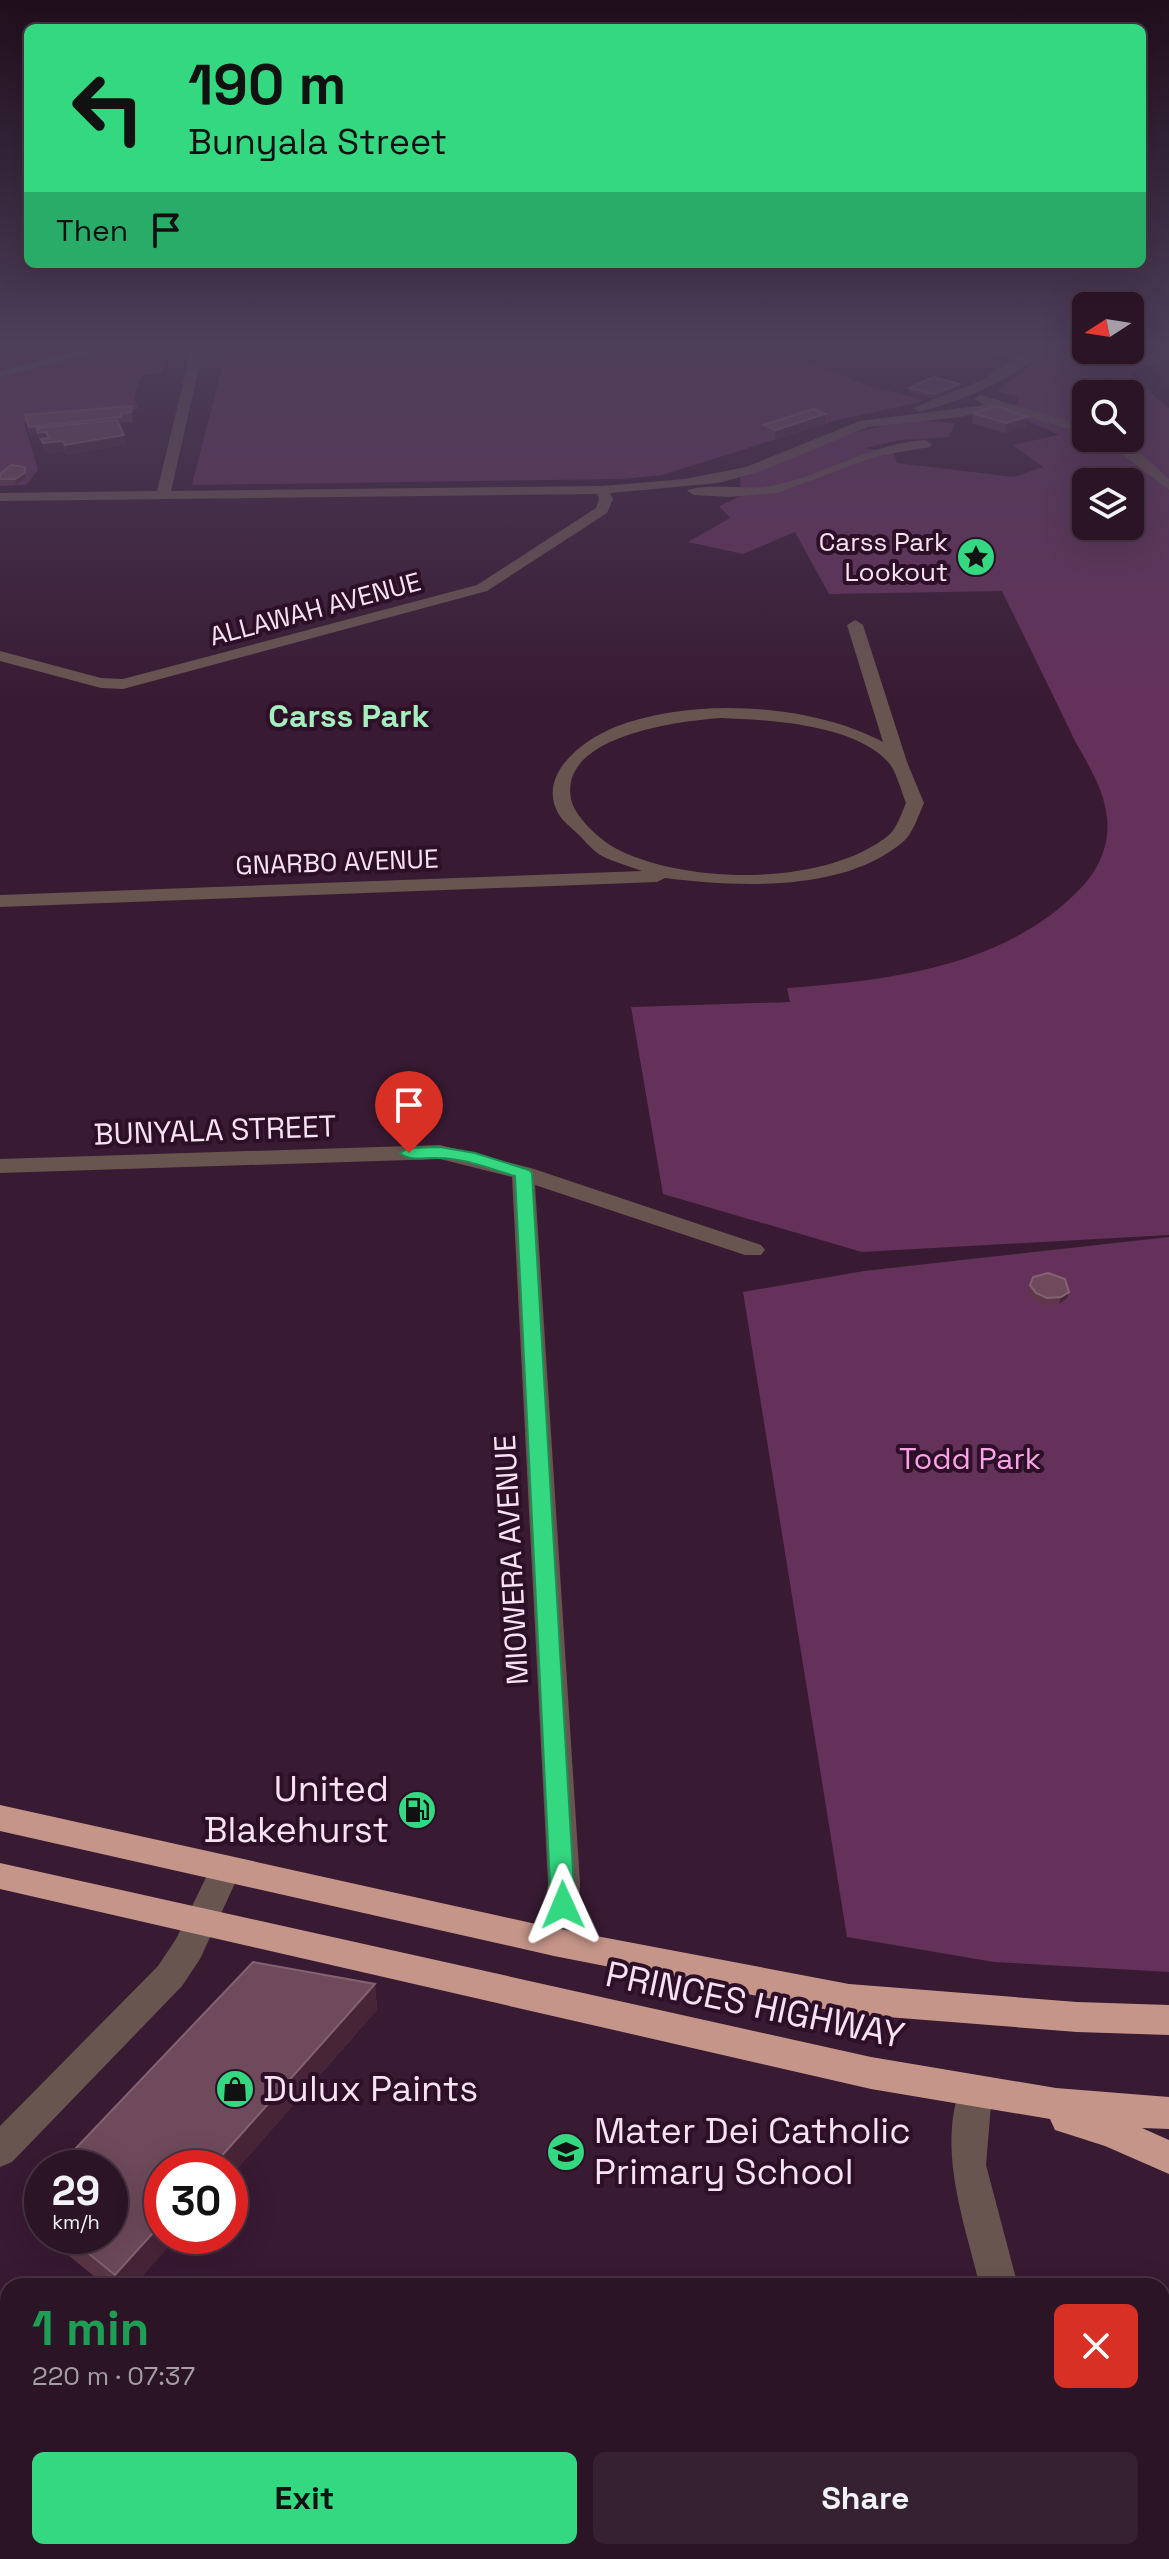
<!DOCTYPE html>
<meta charset="utf-8">
<style>
body{margin:0;font-family:"Space Grotesk",sans-serif;background:#362132;color:#f1f3f6;height:100vh;display:flex;flex-direction:column;font-size:30px;white-space:nowrap}
*{box-sizing:border-box;margin:0}
p{font-size:26px;color:#a59ea7}
.icon{flex:none;width:44px;height:44px;fill:none;stroke:currentColor;stroke-width:2;stroke-linecap:round;stroke-linejoin:round}
.map{position:relative;flex:1;overflow:hidden}
.details{position:absolute;left:0px;top:2278px;width:1170px;height:282px;display:flex;flex-direction:column;background:#2a1426;border-radius:24px 24px 0 0;box-shadow:0 8px 32px #0002,0 0 0 2px #463343}
.details>*{flex:none}
.hud{position:absolute;left:24px;top:24px;width:1122px;height:244px;border-radius:12px;box-shadow:0 8px 32px #0002,0 0 0 2px #463343;background:#33d881;color:#111;overflow:hidden}
.needle{width:52px;rotate:258deg}
.controls{position:absolute;left:1072px;top:292px;display:grid;gap:16px}
.controls a{display:grid;place-items:center;width:72px;height:72px;border-radius:12px;background:#2a1426;box-shadow:0 8px 32px #0002,0 0 0 2px #463343;font-size:40px}
.speed{position:absolute;left:24px;top:2150px;display:flex;gap:16px;font-size:40px;font-weight:700;text-align:center}
.speed>*{display:grid;place-content:center;width:104px;height:104px;border-radius:50%;background:#2a1426;box-shadow:0 8px 32px #0002,0 0 0 2px #463343;line-height:1}
.speed small{font-size:20px;font-weight:400}
.speed .limit{border:12px solid #d22;background:#fff;color:#111}
.pin{position:absolute;display:grid;place-items:center;width:68px;height:68px;color:#fff;margin:-82px -34px;border-radius:50% 50% 50% 0;rotate:-45deg;box-shadow:0 0 8px #0007}
.pin .icon{rotate:45deg}
.me{position:absolute;width:88px;margin:-44px;rotate:359deg;stroke-linejoin:round;filter:drop-shadow(0 0 6px #0008)}
.turn{display:flex;align-items:center;gap:28px;height:168px;padding:0 32px;font-size:36px}
.turn .icon{width:104px;height:104px;stroke-width:2.5}
.turn b{display:block;font-size:56px;line-height:68px}
.then{display:flex;align-items:center;height:76px;padding:0 32px;background:#0003;gap:16px;font-size:30px}
.round{display:grid;place-items:center;flex:none;width:84px;height:84px;border-radius:12px;background:#362132}
.summary{display:flex;align-items:center;justify-content:space-between;height:136px;padding:0 32px}
h1{font-size:48px;font-weight:600;line-height:60px;color:#1e9e55}
.cta{display:flex;gap:16px;margin-top:auto;padding:16px 32px}
.cta a{flex:1;height:92px;border-radius:12px;background:#33d881;color:#111;font-size:32px;font-weight:600;line-height:92px;text-align:center}
.cta a+a{background:#362132;color:#f1f3f6}
.map>svg:first-child{display:block}
.green{fill:#64315a;fill-rule:evenodd}
.lines{fill:none;stroke-linecap:round;stroke-linejoin:round}
.stream{stroke:#577a68;stroke-width:6}
.minor{fill:#695550;fill-rule:evenodd}
.highway{fill:#c59589;fill-rule:evenodd}
.wall{fill:#5e3848}
.shaded-wall{fill:#482437}
.building{fill:#6e4a5a;stroke:#846272;stroke-width:2}
.route{fill:#33d881;stroke:#218c54;stroke-width:2}
.labels{text-anchor:middle;dominant-baseline:central;stroke-width:8;stroke-linejoin:round;paint-order:stroke}
.far-poi-label{font-size:26px;fill:#f7e2f2;stroke:#2d1028;text-anchor:end}
.far-street-label{font-size:26px;fill:#f7e2f2;stroke:#2d1028}
.street-label{font-size:30px;fill:#f7e2f2;stroke:#2d1028}
.park-label{font-size:30px;fill:#faa2e8;stroke:#2d1028}
.far-district-label{font-size:32px;font-weight:bold;fill:#a5eebd;stroke:#2d1028}
.near-poi-label{font-size:36px;fill:#f7e2f2;stroke:#2d1028;text-anchor:start}
.near-street-label{font-size:36px;fill:#f7e2f2;stroke:#2d1028}
</style>
<div class="map">
<svg width="1169" height="2559" viewBox="0 0 1169 2559">
<rect width="100%" height="100%" fill="#381a32"/>
<g class="green">
<path d="M0,345h93l-93,25z"/>
<path d="M121,345h44v20l-3,8 -21,3 -7,22 4,11 -114,14 14,47 -12,15 -26,1v-110z"/>
<path d="M222,345h864v5h44v-5h39v13l-37,13 -1,5 38,32v827l-307,17 -199,-58 -32,-187 159,-5 -3,-14c100,-7 215,-21 289,-95 23,-22 36,-50 30,-82 -4,-25 -20,-50 -32,-72 -24,-50 -48,-99 -72,-148l-173,3 -34,-62 -52,22 -55,-12 42,-24 -11,-12 22,-10 -1,-18 106,-43 57,-15 52,3 -6,14 -49,3 -35,8 29,5 3,10 117,14 29,-10 -30,-22 46,-10 -55,-25 14,-6 1,-7 -22,-6 38,-29 -55,-11 -128,2 -20,-3 -38,3v3l70,28 61,17 -88,19 -175,55 -40,4 -430,6 33,-129zM1086,394h44v44h-44zM1086,482h44v44h-44z"/>
<path d="M1169,1237v735l-175,-10 -147,-25 -104,-645 121,-21z"/>
</g>
<g class="lines">
<path class="stream" d="M0,374l108,-29"/>
<g class="minor">
<path d="M187,345h12l1,18 -29,128 431,-5 83,-7 61,-12 114,-46 125,-16 -11,-6 6,-4 106,31v8l-89,-26 -37,9 -92,10 -112,46 -38,10 -108,10 3,6 -6,14 -120,78 -364,98 -22,-1 -101,-27v-10l101,27 22,1 354,-94 119,-77 3,-9 -2,-5 -597,7v-8l157,-2 31,-128z"/>
<path d="M1036,345h14c-35,34 -85,55 -131,67l-6,-4 67,-27z"/>
<path d="M1101,438c29,0 47,23 68,41v11z"/>
<path d="M925,440l7,4 -2,3 -53,9 -100,37 -48,4 -35,-2 -7,-4c10,-8 61,-2 79,-4 55,-9 102,-43 159,-47z"/>
<path d="M855,620l8,5 44,137 17,41c-5,11 -11,30 -20,38 -60,52 -166,46 -239,37l-8,4 -657,25v-12l642,-24c-13,-5 -28,-9 -40,-15 -9,-5 -16,-14 -23,-21 -7,-7 -16,-13 -21,-22 -21,-39 25,-73 57,-86 76,-30 196,-24 268,15l-36,-117zM721,718c48,2 134,6 168,45 8,10 12,28 17,40 -4,9 -9,25 -17,32 -64,52 -204,50 -274,13 -15,-8 -41,-32 -44,-49 -12,-64 109,-78 150,-81z"/>
<path d="M440,1145l91,23 230,77 4,5 -4,5h-16l-210,-70 45,698c-1,24 -4,48 -14,69l-12,4 -12,-4c-8,-18 5,-48 6,-69l-36,-706 -72,-18 -440,14v-14z"/>
<path d="M226,1855l11,4 5,9 -42,91 -18,27 -170,176 -12,5v-41l158,-160 18,-27 39,-80z"/>
<path d="M975,2077l12,5 5,11 -6,72 32,121h-38c-15,-62 -45,-142 -17,-204z"/>
</g>
<g class="highway">
<path d="M0,1805l554,123 295,56 228,18 92,3v30l-92,-3 -228,-18 -295,-58 -554,-125z"/>
<path d="M0,1863l871,194 185,31 113,9v32l-27,-1 27,12v34l-64,-28 -50,-16 -5,-11 -179,-30 -871,-200z"/>
<path d="M1169,2455v46l-7,3v-46z"/>
<path d="M1086,2552h43l-3,7h-43z"/>
</g>
</g>
<g class="wall">
<path d="M909,388h50l-24,11 -26,-7z"/>
<path d="M132,406l1,16h-11v5h-2l4,8 1,10 -59,10 -1,-4 -20,2 -3,-11 -2,1 -2,-7 -8,1 -5,-22z"/>
<path d="M973,413l54,4 -2,10 -20,6 -33,-10z"/>
<path d="M825,414v9l-50,17 -12,-5 1,-10z"/>
<path d="M1085,438l37,12 -24,3 -13,-10z"/>
<path d="M25,472l1,6 -10,6h-16v-10z"/>
<path d="M1030,1285l39,7 -2,6 -8,6 -13,1 -12,-5 -5,-8z"/>
<path d="M375,1984l2,26 -147,167v-9l-96,118h-28l-61,-50h65z"/>
<path d="M42,2184v49l-9,-7 -8,-24z"/>
</g>
<g class="shaded-wall">
<path d="M959,384v4l-24,11v-5z"/>
<path d="M121,413l1,14 -75,8 1,7 -7,-3 1,3 -2,1 -3,-15 1,8 -8,1 -1,-10z"/>
<path d="M825,414v9l-50,17 1,-10z"/>
<path d="M1027,417l-2,10 -20,6 1,-10z"/>
<path d="M124,435l1,10 -59,10 -1,-10z"/>
<path d="M63,441l2,10 -20,2 -2,-10z"/>
<path d="M1123,445l-1,5 -24,3 1,-5z"/>
<path d="M25,473l1,5 -10,6 -1,-5z"/>
<path d="M1069,1292l-2,6 -8,6 2,-7z"/>
<path d="M375,1984l2,26 -147,167v-9h-19z"/>
<path d="M162,2223v13h16l-44,50h-16l-3,-11z"/>
</g>
<g class="building">
<path d="M933,377l26,7 -24,10 -26,-6z"/>
<path d="M132,406l-1,6 -10,1v4l-92,10 -4,-12z"/>
<path d="M997,406l30,11 -21,6 -33,-10z"/>
<path d="M813,409l12,5 -49,16 -12,-5z"/>
<path d="M117,420l7,15 -59,10 -2,-4 -20,2 -2,-4 8,-1 -3,-6 -8,1 -1,-5z"/>
<path d="M1085,438h28l10,7 -24,3z"/>
<path d="M11,465l14,2v6l-10,6h-15v-5z"/>
<path d="M1048,1273l17,6 4,13 -8,5 -14,1 -11,-5 -6,-8 3,-8z"/>
<path d="M253,1962l122,22 -164,184h-49v55l-47,52 -48,-39h43v-68h-53z"/>
<path d="M42,2184v31l-17,-13z"/>
</g>
<linearGradient id="sky" x2="0" y2="1"><stop stop-color="#1f0e1c"/><stop offset="0.49" stop-color="#4d3e5a"/><stop offset="1" stop-color="#4d3e5a" stop-opacity="0"/></linearGradient>
<rect width="1169" height="704" fill="url(#sky)"/>
<path class="route" d="M440,1147l35,6 54,17 3,3 43,732 -3,7 -9,3 -8,-3 -4,-7 -36,-729c-25,-7 -51,-18 -77,-18 -13,-1 -28,4 -38,-5l9,-5z"/>
<defs>
<symbol id="sight-disc" viewBox="-11 -11 22 22"><circle r="9.5" fill="#33d881" stroke="#2d1028"/><path d="M0-6L1.8-2.2L6-1.7L2.9 1.2L3.7 5.4L0 3.3L-3.7 5.4L-2.9 1.2L-6-1.7L-1.8-2.2Z" fill="#111"/></symbol>
<symbol id="fuel-disc" viewBox="-11 -11 22 22"><circle r="9.5" fill="#33d881" stroke="#2d1028"/><path d="M-5.5-6h7V0h2V4h1.3V-2.5L3-4.5l.8-.8L6-3V5H2.5V1h-1V6h-7ZM-4.2-4.7v3.2H.2V-4.7Z" fill="#111"/></symbol>
<symbol id="shop-disc" viewBox="-11 -11 22 22"><circle r="9.5" fill="#33d881" stroke="#2d1028"/><path d="M-5-2.5h2.3a2.7 3.5 0 0 1 5.4 0H5L5.5 6h-11ZM-1.5-2.5h3a1.5 2.3 0 0 0-3 0Z" fill="#111"/></symbol>
<symbol id="school-disc" viewBox="-11 -11 22 22"><circle r="9.5" fill="#33d881" stroke="#2d1028"/><path d="M0-5L7-2L0 1L-7-2ZM-4 1L0 2.5L4 1V4Q0 6-4 4Z" fill="#111"/></symbol>
</defs>
<g fill-rule="evenodd">
<use href="#sight-disc" x="954" y="535" width="44" height="44"/>
<use href="#fuel-disc" x="395" y="1788" width="44" height="44"/>
<use href="#shop-disc" x="213" y="2067" width="44" height="44"/>
<use href="#school-disc" x="544" y="2130" width="44" height="44"/>
</g>
<g class="labels">
<g class="far-poi-label">
<text x="948" y="542">Carss Park<tspan x="948" dy="30">Lookout</tspan></text>
</g>
<g class="far-street-label">
<text transform="translate(315 609) rotate(-15)">ALLAWAH AVENUE</text>
<text transform="translate(337 862) rotate(-2)">GNARBO AVENUE</text>
</g>
<g class="street-label">
<text transform="translate(215 1130) rotate(-2)">BUNYALA STREET</text>
<text transform="translate(511 1560) rotate(-93)">MIOWERA AVENUE</text>
</g>
<g class="park-label">
<text x="970" y="1458">Todd Park</text>
</g>
<g class="far-district-label">
<text x="349" y="716">Carss Park</text>
</g>
<g class="near-poi-label">
<text x="389" y="1789" text-anchor="end">United<tspan x="389" dy="41">Blakehurst</tspan></text>
<text x="263" y="2089">Dulux Paints</text>
<text x="594" y="2131">Mater Dei Catholic<tspan x="594" dy="41">Primary School</tspan></text>
</g>
<g class="near-street-label">
<text transform="translate(755 2005) rotate(12)">PRINCES HIGHWAY</text>
</g>
</g>
</svg>
<div class="controls">
<a><svg class="needle" viewBox="-14 -14 28 28"><path d="M0-13l5 13h-10z" fill="#e53935"/><path d="M0 13l5-13h-10z" fill="#a59ea7"/></svg></a>
<a><svg class="icon" aria-label="search" viewBox="0 0 24 24"><circle cx="10" cy="10" r="6"/><path d="M15 15l6 6"/></svg></a>
<a><svg class="icon" aria-label="layers" viewBox="0 0 24 24"><path d="M12 4l9 5-9 5-9-5zM3 14l9 5 9-5"/></svg></a>
</div>
<div class="speed"><div>29<small>km/h</small></div><div class="limit">30</div></div>
<div class="pin" style="left:409px;top:1153px;background:#d93025"><svg class="icon" aria-label="arrive" viewBox="0 0 24 24"><path d="M6 21V4h12l-3 4 3 4H6"/></svg></div>
<svg class="me" style="left:563px;top:1905px" viewBox="-20 -20 40 40"><path d="M0-17L14 15 0 8-14 15z" fill="#33d881" stroke="#fff" stroke-width="4"/></svg>
<div class="hud">
<div class="turn"><svg class="icon" aria-label="left" viewBox="0 0 24 24"><path d="M17 20v-9H6M10 6l-5 5 5 5"/></svg><div><b>190 m</b>Bunyala Street</div></div>
<div class="then">Then<svg class="icon" aria-label="arrive" viewBox="0 0 24 24"><path d="M6 21V4h12l-3 4 3 4H6"/></svg></div>
</div>
<section class="details">
<div class="summary"><div><h1>1 min</h1><p>220 m · 07:37</p></div><a class="round" style="background:#d93025;color:#fff"><svg class="icon" aria-label="close" viewBox="0 0 24 24"><path d="M6 6l12 12M18 6L6 18"/></svg></a></div>
<div class="cta"><a>Exit</a><a>Share</a></div>
</section>
</div>
